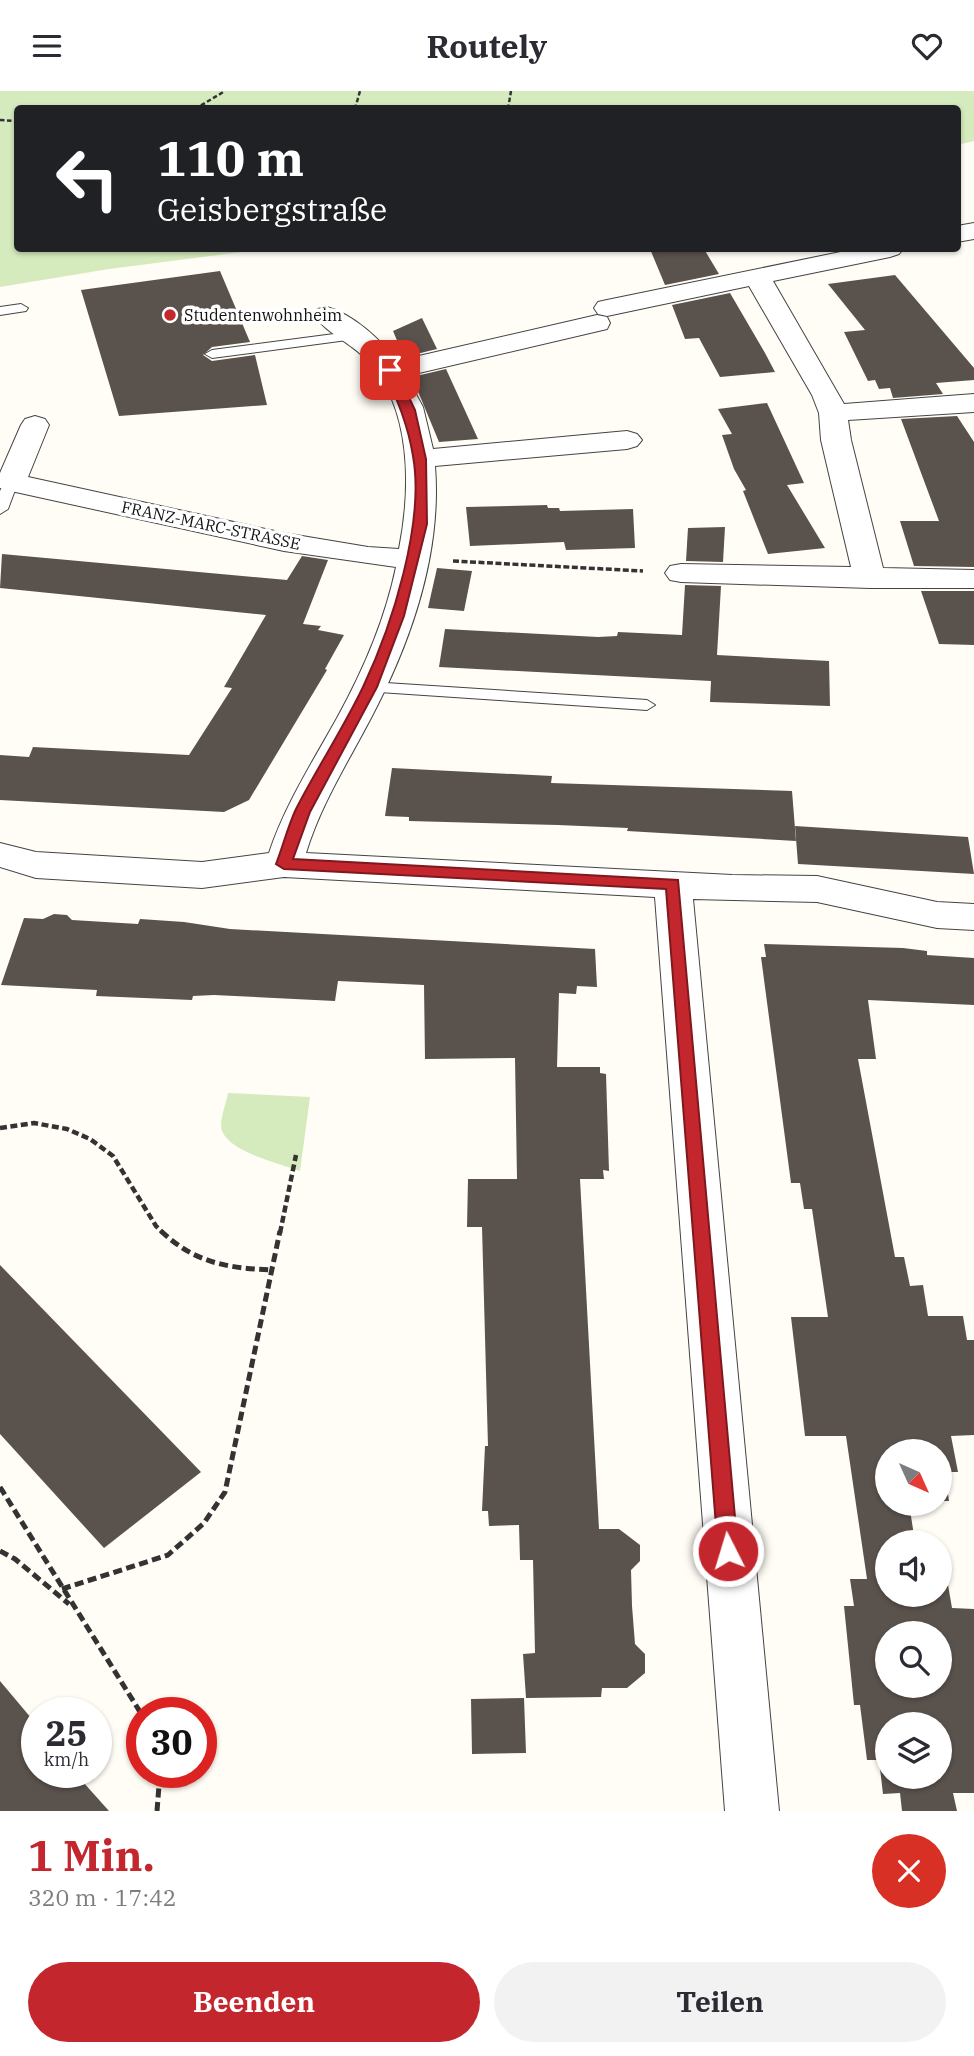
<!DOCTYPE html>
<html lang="de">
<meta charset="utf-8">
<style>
body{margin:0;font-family:"IBM Plex Serif",serif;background:#f2f2f3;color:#2b2b33;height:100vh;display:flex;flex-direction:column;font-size:26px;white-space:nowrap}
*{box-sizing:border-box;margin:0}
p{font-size:23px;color:#7c7c81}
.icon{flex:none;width:38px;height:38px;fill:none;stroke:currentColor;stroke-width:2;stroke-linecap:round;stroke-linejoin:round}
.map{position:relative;height:1720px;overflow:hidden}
.panel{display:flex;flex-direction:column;background:#fff;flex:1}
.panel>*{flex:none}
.hud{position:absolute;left:14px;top:14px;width:947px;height:147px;border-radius:7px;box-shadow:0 2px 5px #0004;background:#202124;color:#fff;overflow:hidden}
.needle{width:46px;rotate:135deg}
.buttons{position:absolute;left:875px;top:1348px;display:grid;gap:14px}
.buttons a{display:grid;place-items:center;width:77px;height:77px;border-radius:50%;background:#fff;box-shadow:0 2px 5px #0004;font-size:35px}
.speed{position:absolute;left:21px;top:1606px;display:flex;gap:14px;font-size:35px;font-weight:700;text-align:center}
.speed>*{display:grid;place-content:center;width:91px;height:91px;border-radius:50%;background:#fff;box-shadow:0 2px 5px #0004;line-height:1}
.speed small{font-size:18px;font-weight:400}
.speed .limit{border:10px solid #d22;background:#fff;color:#111}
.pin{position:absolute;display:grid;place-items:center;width:60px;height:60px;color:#fff;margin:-30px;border-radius:14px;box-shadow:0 4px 10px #0006}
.me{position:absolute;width:77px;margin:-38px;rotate:355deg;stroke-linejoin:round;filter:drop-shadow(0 0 5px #0008)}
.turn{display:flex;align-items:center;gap:24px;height:147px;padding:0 28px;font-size:32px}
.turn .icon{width:91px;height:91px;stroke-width:2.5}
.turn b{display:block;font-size:49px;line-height:60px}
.round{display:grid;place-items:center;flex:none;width:74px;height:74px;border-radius:37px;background:#f2f2f3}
.overview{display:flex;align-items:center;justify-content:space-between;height:119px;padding:0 28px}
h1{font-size:42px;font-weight:800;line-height:52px;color:#c4262e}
.button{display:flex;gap:14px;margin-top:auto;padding:14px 28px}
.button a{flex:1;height:80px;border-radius:42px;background:#c4262e;color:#fff;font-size:28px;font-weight:800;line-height:80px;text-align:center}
.button a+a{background:#f2f2f3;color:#2b2b33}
header{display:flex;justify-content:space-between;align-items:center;height:91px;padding:0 28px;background:#fff;font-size:32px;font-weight:800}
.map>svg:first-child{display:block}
.green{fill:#d5ebbd}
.building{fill:#5a524d;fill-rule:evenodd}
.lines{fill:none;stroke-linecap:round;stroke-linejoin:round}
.lane-casing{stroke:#444;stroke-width:2}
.street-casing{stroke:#444;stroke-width:2}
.path-far3{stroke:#333;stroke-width:2.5;stroke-dasharray:4.5 2.5;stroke-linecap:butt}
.path-far2{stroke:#333;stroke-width:3.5;stroke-dasharray:6 2.5;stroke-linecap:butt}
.path-far1{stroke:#333;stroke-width:4.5;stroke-dasharray:7 3.5;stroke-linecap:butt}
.path{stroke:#333;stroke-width:5;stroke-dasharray:9 4.5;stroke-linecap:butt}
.lane{fill:#fff;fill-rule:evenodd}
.street{fill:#fff;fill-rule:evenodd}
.route{fill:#c4262e;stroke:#7f191e;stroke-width:2}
.poi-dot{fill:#c4262e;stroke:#fff;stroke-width:2.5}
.labels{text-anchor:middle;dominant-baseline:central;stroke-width:7;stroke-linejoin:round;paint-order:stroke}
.far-poi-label{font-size:16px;fill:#111;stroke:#fff;text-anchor:start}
.far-street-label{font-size:16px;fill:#111;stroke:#fff}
</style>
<header><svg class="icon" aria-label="menu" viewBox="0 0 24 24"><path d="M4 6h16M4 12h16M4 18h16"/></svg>Routely<svg class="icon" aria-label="heart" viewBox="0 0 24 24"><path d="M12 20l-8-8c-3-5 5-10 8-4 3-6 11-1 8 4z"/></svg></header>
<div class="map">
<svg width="974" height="1720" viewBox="0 0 974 1720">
<rect width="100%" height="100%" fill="#fffdf5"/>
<g class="green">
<path d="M0,0h974v50l-17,4v-36h-939v140h247l-156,20 -109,18z"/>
<path d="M228,1002l82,4 -10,74c-21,-8 -77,-20 -79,-45 0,-10 5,-23 7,-33z"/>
</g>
<g class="building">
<path d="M650,158h54l15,25 -54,11z"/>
<path d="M220,180l30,71 -38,5 -9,8 9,6 43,-6 12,50 -148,11 -38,-126z"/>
<path d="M895,184l79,93v12l-38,3 7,11 -50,4 -3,-10 -11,1 -4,-9 -7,1 -24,-49 21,-2 -37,-46z"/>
<path d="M730,202l35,60 10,19 -55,5 -21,-39 -14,1 -13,-34z"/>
<path d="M422,227l15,31 -33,8 -11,-26z"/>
<path d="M446,278l32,70 -39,3 -27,-65z"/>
<path d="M767,312l37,80 -17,2 38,63 -57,6 -25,-63 3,-1 -12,-21 -12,-34 10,-1 -14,-25z"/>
<path d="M957,325l17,26v125l-60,-1 -14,-45h39l-38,-102z"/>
<path d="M547,414l1,3h11l1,3 73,-2 2,39 -69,2 -2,-8 -94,4 -4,-39z"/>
<path d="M725,436l-2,35 -37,-1 2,-33z"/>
<path d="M2,463l285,26 15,-24 26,4 -25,64 18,2 -3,4 26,5 -19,34 2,1 -78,130 -25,12 -224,-12v-45l29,2 4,-10 156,8 43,-67 -8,-1 42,-72 -266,-27z"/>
<path d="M437,477l35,3 -8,40 -36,-3z"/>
<path d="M685,494l36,1 -4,69 112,6 1,45 -120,-4 1,-21 -272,-14 6,-38 153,8 19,-1 1,-4 64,3z"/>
<path d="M921,500h53v54l-35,-1z"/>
<path d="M392,677l160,8 -1,7 241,8 4,50 -169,-10 1,-3 -70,-3 -149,-4v-4l-24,-1z"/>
<path d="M795,735l173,11 6,37 -176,-10z"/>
<path d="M54,823l13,1 5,5 66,4 2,-5 44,3 46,7 365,20 2,38 -20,-1 -1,8 -17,-1 -2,74h43v6l6,1 3,97 -6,-1 1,9h-24l19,350h20l21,16v16l-9,9 1,36 3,38 10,10v19l-18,15h-25l-1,9 -75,1 -3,-44 12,-1 -2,-93h-13l-1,-35 -30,1 -1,-15h-6l3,-65h3l-6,-219h-15l1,-48h49l-2,-121 -90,1 -1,-74 -86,-4 -3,20 -121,-6 -21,1 -1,4 -96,-4 1,-6 -96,-5 23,-67 19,1z"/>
<path d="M764,853l139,4 24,3v4l47,3v47l-106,-5 8,59h-18l37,198h9l6,29 13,-1 5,31h35l4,24h7v95l-23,1 7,36h-13l4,29h-9v-50h-53v52h22l6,39h-28v52h53v-15h7l5,29 22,1v184h-21l4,18h-55l-2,-18 -17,1 -4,-34h-12l-7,-55h-6l-10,-99h10l-4,-27h17l-21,-143h-41l-14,-119h37l-16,-108h-8l-4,-26h-9l-30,-226h5zM887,1542h53v52h-53zM887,1633h53v52h-53z"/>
<path d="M0,1174l201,207 -97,76 -104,-114z"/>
<path d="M0,1590l37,44v48h38l34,38h-109z"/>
<path d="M524,1607l2,55 -54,1 -1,-55z"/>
</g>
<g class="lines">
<defs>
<g id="lane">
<path d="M21,213l7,4 -2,3 -26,4v-8z"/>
<path d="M357,240l7,4 -2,3 -150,20 -7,-4 7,-4z"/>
<path d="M11,387l7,4 -10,27 -8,5v-23l6,-12z"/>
<path d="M370,591l277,18 8,5 -8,5 -283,-19 -2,-4z"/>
</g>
<g id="street">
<path d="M974,132v16l-17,3v-16z"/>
<path d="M855,158h48l-4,5 -9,3 -117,24 71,123 130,-10v18l-126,8 3,20 32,128 91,2v18h-104l-189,-6 -11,-2 -5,-7 5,-7 11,-2 170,3 -30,-127 -2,-27 -7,-18 -63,-109 -142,30 -9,-2 -4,-6 4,-6 9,-2z"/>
<path d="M327,216c26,7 54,33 70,54l200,-46 10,2 3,6 -3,6 -201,47 17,31 10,42 194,-18 10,3 5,6 -5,6 -10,3 -192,17c7,87 -24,176 -64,252 -23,44 -50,86 -65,135l426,22 85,1 120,26 37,2v26l-37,-2 -120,-26 -124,-3 86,912h-54l-70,-914 -371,-20 -82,11 -166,-10 -36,-11v-24l36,9 166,10 67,-9c16,-48 43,-90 68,-135 26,-47 48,-98 59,-151l-112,-16 -273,-60 -11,-3v-15l21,-48 4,-6 10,-3 10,3 4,6 -21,52 256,56 84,14 31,2c12,-61 13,-141 -32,-189 -16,-17 -41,-27 -53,-45l4,-6z"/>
</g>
</defs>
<use href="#lane" class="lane-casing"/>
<use href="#street" class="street-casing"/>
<g class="path-far3">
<path d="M195,18l30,-18"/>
<path d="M355,18l5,-18"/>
<path d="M508,18l3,-18"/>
<path d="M0,29l18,1"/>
</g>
<path class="path-far2" d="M453,470l190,10"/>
<g class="path-far1">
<path d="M0,1037l34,-5 33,6 23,10 23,17 43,70 7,7"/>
<path d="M280,1142l16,-78"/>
</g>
<g class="path">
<path d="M161,1140c34,32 66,37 111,39"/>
<path d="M0,1396l142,228"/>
<path d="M0,1460l15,8 54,45"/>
<path d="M62,1498l106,-34 36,-32 21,-31 55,-261"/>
<path d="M157,1720l3,-38"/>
</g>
<use href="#lane" class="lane"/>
<use href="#street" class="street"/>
</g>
<path class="route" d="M390,276l6,3 19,40 11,49 1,65 -23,92 -27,71 -67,125 -17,47 385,21 60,671 -3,7 -7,3 -7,-3 -3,-7 -52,-662 -382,-20 -8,-5c7,-18 12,-38 20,-55 21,-41 47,-80 67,-122 29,-61 62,-164 50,-231 -5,-31 -16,-57 -29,-86z"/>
<circle class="poi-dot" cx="170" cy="224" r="7"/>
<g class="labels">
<g class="far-poi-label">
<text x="184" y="224">Studentenwohnheim</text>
</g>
<g class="far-street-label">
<text transform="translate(211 434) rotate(12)">FRANZ-MARC-STRASSE</text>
</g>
</g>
</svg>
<div class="buttons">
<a><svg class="needle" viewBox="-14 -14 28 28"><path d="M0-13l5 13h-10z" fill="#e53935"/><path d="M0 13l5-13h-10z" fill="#7c7c81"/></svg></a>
<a><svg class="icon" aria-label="sound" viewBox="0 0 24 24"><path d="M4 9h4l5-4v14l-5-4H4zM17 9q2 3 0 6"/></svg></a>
<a><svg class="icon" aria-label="search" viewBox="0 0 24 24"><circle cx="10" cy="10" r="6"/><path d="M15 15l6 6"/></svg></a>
<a><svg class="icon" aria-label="layers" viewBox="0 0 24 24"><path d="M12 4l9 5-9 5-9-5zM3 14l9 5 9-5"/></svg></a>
</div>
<div class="speed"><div>25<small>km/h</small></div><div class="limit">30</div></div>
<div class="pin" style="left:390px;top:279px;background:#d93025"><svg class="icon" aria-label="arrive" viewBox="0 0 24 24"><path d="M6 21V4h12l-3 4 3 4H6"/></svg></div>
<svg class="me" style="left:728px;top:1460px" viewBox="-20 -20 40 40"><circle r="17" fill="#c4262e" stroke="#fff" stroke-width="3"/><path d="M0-11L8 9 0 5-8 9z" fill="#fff"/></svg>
<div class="hud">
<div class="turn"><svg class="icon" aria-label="left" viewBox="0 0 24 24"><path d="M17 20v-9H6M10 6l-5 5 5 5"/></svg><div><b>110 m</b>Geisbergstraße</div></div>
</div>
</div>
<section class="panel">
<div class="overview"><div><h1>1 Min.</h1><p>320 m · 17:42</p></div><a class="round" style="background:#d93025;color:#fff"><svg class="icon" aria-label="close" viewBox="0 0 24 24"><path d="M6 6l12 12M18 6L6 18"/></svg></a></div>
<div class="button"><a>Beenden</a><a>Teilen</a></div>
</section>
